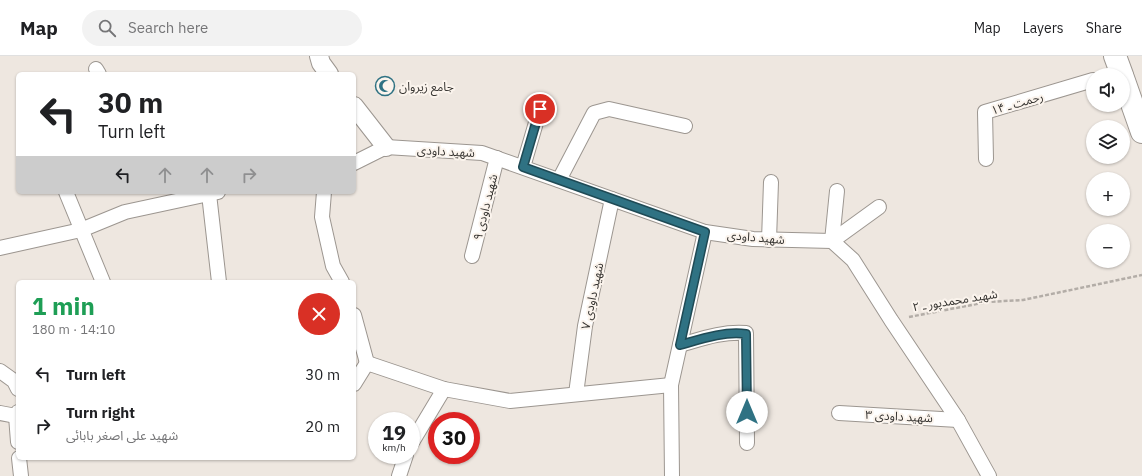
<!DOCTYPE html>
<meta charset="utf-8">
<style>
body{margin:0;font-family:"IBM Plex Sans","Noto Sans Arabic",sans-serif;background:#f2f2f2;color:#202124;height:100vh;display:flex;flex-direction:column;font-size:15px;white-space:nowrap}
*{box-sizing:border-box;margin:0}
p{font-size:13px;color:#757577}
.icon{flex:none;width:22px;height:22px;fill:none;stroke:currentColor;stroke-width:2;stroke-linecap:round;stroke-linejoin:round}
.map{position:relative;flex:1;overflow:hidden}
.side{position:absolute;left:16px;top:224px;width:340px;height:180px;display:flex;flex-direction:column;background:#fff;border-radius:6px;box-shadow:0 1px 3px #0004}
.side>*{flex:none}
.top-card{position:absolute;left:16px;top:16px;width:340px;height:122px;border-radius:6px;box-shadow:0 1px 3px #0004;background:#fff;color:#202124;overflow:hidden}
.controls{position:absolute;left:1086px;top:12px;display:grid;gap:8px}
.controls a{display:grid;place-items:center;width:44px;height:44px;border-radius:50%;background:#fff;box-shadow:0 1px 3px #0004;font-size:20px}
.speed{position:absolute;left:368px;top:356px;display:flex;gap:8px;font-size:20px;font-weight:700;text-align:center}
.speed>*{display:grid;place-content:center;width:52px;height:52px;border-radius:50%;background:#fff;box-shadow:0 1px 3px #0004;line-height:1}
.speed small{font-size:10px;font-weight:400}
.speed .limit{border:6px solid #d22;background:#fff;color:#111}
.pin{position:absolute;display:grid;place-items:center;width:34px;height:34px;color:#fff;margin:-17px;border:2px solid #fff;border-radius:50%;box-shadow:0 1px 4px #0007}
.me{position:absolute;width:44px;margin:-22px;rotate:0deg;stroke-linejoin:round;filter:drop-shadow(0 0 3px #0008)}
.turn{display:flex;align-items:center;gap:14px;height:84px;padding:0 16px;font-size:18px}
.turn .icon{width:52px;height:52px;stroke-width:2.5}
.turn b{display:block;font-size:28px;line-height:34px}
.lanes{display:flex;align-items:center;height:38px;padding:0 16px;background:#0003;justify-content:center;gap:20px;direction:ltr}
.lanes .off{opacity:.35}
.round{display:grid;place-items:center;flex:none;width:42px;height:42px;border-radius:21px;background:#f2f2f2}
.head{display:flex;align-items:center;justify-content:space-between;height:68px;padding:0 16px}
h1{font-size:24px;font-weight:700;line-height:30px;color:#1e9e55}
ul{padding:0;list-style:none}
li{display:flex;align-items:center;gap:12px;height:52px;padding:0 16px}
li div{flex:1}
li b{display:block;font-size:15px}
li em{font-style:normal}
header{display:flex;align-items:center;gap:24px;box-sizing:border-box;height:56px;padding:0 20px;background:#fff;border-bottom:1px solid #e0e0e0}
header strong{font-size:19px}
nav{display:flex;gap:22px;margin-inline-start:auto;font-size:14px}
.search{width:280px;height:36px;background:#f2f2f2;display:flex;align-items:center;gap:10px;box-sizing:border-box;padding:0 14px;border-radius:22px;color:#757577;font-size:15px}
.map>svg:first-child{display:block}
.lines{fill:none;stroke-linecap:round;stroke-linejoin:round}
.minor-casing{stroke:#9c9690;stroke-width:16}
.tertiary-casing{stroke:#9c9690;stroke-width:20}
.primary-casing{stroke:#9c9690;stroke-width:24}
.path{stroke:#b3ada7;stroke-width:2.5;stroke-dasharray:4 2;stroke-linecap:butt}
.minor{stroke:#fff;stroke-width:14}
.tertiary{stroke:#fff;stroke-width:18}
.primary{stroke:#fff;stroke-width:22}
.route-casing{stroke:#1f4a55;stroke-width:10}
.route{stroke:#2f7283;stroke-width:7}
.labels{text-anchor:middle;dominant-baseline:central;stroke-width:4;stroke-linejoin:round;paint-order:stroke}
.poi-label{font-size:12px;fill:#363431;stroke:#fbf4ed;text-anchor:start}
.street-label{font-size:12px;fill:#363431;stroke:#fbf4ed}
</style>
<header>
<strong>Map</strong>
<div class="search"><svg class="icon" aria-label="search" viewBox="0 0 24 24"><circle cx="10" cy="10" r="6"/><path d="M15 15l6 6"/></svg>Search here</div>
<nav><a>Map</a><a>Layers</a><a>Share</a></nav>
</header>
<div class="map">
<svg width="1142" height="420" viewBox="0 0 1142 420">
<rect width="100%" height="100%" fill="#eee7e0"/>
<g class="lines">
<defs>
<g id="minor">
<path d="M96,13l3,5"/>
<path d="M986,103l-1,-47 108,-32"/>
<path d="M354,107l32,-16 96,6 223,79 48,7 79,2 21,19 38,60 67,100 31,56"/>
<path d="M523,111l17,-58"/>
<path d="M559,124l35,-67 15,-4 76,17"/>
<path d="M66,136l37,90"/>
<path d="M324,136l-2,25 11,49 9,16"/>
<path d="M209,138l10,88"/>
<path d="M769,184l2,-58"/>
<path d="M832,185l47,-34"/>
<path d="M832,185l5,-50"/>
<path d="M0,192l81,-18 44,-18 93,-20"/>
<path d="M472,200l25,-98"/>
<path d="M354,259l13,48"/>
<path d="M680,289c21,-6 43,-14 66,-12l1,110"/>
<path d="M0,315l14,10 4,8"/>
<path d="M354,328l13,-21 77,26 66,12 161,-16"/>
<path d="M576,338l9,-68 27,-127"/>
<path d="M18,356l-2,4 2,26"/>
<path d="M0,357l16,3"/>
<path d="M839,357l119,7"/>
<path d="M411,388l33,-55"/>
<path d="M19,402l2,18"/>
<path d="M399,420l7,-21"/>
<path d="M672,420l-1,-91 34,-153"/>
</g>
<g id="tertiary">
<path d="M319,0l2,7 8,11"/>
<path d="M354,50l32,41"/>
</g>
<g id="primary">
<path d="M1115,0l7,19"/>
<path d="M1123,22l19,54"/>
</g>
</defs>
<use href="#minor" class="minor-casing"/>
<use href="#tertiary" class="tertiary-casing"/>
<use href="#primary" class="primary-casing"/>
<path class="path" d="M909,261l78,-15 36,-2 119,-25"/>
<use href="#minor" class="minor"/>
<use href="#tertiary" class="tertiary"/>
<use href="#primary" class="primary"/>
</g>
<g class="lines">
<defs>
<path id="route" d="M540,53l-17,58 182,65 -25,113c21,-6 44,-14 66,-11l1,78"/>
</defs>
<use href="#route" class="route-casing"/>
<use href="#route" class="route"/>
</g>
<defs>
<symbol id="mosque-ring" viewBox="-11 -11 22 22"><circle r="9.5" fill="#fbf4ed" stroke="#2f7283" stroke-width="1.5"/><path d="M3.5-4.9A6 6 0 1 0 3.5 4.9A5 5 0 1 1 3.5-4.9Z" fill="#2f7283"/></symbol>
</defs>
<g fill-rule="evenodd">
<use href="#mosque-ring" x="374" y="19" width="22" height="22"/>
</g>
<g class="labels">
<g class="poi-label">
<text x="399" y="30">جامع زیروان</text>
</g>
<g class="street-label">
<text transform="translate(1017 47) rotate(-16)">رحمت ـ ۱۴</text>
<text transform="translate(446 95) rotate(3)">شهید داودی</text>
<text transform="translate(485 151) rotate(-76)">شهید داودی ۹</text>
<text transform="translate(756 181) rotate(5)">شهید داودی</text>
<text transform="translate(592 240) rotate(-78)">شهید داودی ۷</text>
<text transform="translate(955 244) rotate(-9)">شهید محمدپور ـ ۲</text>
<text transform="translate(899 360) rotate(3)">شهید داودی ۳</text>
</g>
</g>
</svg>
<div class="controls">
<a><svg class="icon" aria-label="sound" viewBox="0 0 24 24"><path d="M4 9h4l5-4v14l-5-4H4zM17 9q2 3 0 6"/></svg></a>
<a><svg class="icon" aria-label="layers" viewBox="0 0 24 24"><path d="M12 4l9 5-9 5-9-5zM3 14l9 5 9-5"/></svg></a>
<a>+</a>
<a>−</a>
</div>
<div class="speed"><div>19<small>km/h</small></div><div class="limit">30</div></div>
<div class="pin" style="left:540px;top:53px;background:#d93025"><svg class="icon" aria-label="arrive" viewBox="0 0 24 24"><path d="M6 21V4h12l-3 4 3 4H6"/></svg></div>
<svg class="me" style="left:747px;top:356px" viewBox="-20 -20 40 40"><circle r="19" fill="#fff"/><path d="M0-13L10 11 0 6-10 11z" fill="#2f7283"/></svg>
<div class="top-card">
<div class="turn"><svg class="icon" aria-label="left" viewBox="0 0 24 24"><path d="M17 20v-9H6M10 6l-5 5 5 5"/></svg><div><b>30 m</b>Turn left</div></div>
<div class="lanes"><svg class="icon" aria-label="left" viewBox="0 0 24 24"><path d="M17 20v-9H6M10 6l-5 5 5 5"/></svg><svg class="icon off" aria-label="ahead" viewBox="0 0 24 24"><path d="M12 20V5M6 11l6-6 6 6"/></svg><svg class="icon off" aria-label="ahead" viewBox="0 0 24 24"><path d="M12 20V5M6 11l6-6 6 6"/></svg><svg class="icon off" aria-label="right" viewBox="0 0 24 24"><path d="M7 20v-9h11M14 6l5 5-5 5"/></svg></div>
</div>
<section class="side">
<div class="head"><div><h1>1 min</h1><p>180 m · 14:10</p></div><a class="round" style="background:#d93025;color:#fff"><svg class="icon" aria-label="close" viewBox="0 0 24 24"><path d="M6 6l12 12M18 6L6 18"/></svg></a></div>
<ul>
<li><svg class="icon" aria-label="left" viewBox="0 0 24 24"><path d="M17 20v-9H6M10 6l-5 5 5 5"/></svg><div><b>Turn left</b></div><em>30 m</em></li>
<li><svg class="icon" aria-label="right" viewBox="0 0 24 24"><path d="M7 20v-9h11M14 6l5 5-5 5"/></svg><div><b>Turn right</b><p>شهید علی اصغر بابائی</p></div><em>20 m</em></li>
</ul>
</section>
</div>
